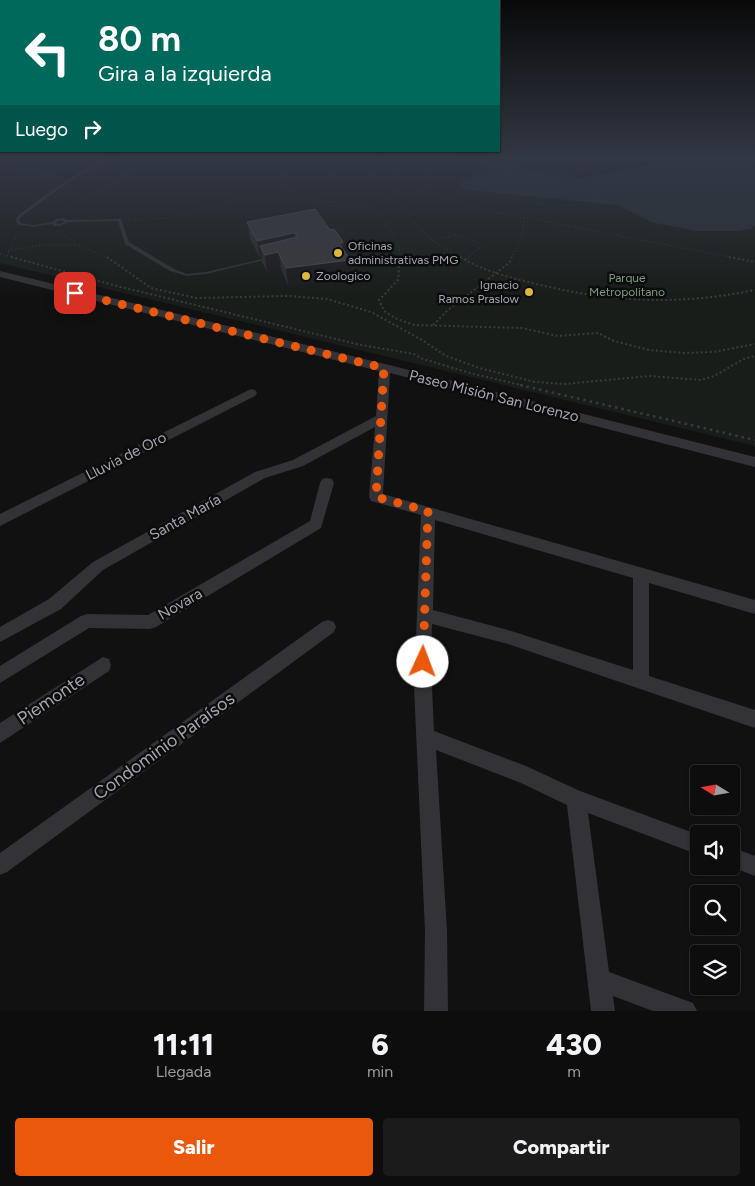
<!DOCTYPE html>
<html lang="es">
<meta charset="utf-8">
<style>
body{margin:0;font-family:Figtree,sans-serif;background:#1b1b1c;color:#f1f3f6;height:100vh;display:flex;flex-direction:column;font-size:19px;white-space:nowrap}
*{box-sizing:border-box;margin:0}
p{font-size:16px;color:#9a9c9e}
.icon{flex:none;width:28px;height:28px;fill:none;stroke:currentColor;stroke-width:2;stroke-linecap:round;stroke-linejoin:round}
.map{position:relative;height:1011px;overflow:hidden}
.side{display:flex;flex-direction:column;background:#0d0d0e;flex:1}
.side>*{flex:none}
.hud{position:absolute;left:0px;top:0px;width:500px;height:152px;box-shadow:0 1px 4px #0004,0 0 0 1px #2d2d2e;background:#00695c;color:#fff;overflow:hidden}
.needle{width:32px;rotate:281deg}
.fabs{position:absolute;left:690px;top:765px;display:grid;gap:10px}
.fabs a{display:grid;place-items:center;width:50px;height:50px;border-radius:5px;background:#0d0d0e;box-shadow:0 1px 4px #0004,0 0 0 1px #2d2d2e;font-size:25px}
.pin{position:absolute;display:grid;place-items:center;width:42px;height:42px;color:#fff;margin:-21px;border-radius:10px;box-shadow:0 2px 8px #0006}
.me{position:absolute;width:55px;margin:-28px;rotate:2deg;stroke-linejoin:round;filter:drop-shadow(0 0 4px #0008)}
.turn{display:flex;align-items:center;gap:18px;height:105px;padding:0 15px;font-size:22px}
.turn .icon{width:65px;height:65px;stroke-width:2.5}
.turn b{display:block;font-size:35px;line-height:42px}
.then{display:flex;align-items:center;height:48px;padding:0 15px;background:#0003;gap:10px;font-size:19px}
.eta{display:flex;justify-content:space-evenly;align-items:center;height:85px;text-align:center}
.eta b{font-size:30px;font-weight:800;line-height:35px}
.button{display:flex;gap:10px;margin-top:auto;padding:10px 15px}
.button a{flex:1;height:58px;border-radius:5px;background:#ea580c;color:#fff;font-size:20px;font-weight:800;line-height:58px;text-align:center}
.button a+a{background:#1b1b1c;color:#f1f3f6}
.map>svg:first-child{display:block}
.green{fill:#181d19}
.water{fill:#292f35}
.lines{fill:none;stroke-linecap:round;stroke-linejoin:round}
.path-far2{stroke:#393a3e;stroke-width:1;stroke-dasharray:1 2.5;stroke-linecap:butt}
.path-far1{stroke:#393a3e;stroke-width:2;stroke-dasharray:2 2.5;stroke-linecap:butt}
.path{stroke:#393a3e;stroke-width:2.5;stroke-dasharray:2.5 4;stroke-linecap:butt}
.lane{fill:#333337;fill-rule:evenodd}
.street{fill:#333337;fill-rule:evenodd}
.wall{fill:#2d2d30}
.shaded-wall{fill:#1c1c1e}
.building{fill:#3a3a3e;stroke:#4a4b50}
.route{stroke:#ea580c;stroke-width:9;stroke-dasharray:0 16.2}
.poi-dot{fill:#deb53d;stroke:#0c0c0d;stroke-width:2}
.labels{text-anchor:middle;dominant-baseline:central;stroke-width:5;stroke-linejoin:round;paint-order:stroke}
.far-poi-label{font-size:12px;fill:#a4a7b2;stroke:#0c0c0d;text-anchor:start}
.far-park-label{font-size:12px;fill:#7d9b81;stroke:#0c0c0d}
.street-label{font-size:15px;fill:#a4a7b2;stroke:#0c0c0d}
.near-street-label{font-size:18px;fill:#a4a7b2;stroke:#0c0c0d}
</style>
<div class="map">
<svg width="755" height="1011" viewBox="0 0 755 1011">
<rect width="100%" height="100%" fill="#111112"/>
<path class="green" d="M0,157h755v289l-755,-183z"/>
<path class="water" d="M457,157c43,0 82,21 126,21l70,-13 18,-8h35l49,11v57l-4,4 -14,2h-39l-44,-8 -37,-18 -150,-15 -6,-4 2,-6 22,-7 3,-3 -4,-6z"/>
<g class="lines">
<g class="path-far2">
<path d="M227,157h18"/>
<path d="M275,157c4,9 7,24 14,32 15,17 64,10 85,21 6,3 12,14 16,20 6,8 11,19 10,28"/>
<path d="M404,157c-22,28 0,57 22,78 10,9 24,16 36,23"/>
<path d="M449,157l22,5 10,5 -1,6 -18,6 -3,3 1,6 12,4 82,14 47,-3 -1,-4 -19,-22 3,-5 -6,-15"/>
<path d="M482,157l77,18 22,2"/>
<path d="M536,157l8,13"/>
<path d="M541,157h2"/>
<path d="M592,157l14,2 14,-2"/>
<path d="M712,157l43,7"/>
<path d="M0,165l60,12"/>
<path d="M356,166l19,5 -1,4 -11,2 -2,4 -29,-2 -2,-3 5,-3 2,-5z"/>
<path d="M356,166l14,-9"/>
<path d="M422,191l48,16 265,51"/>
<path d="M367,207l23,-7 5,-5 27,-4 3,-3 3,-14c-16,-16 -35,-14 -57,-17"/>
<path d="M64,212c14,-13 32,-19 48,-28 15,-9 27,-22 44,-27"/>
<path d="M128,220l41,-2 68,-18 14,-1 43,-1 38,8 29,1"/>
<path d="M62,233l16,12 31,13"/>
<path d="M431,240l25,-5 22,7 3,5 -14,11"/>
<path d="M8,251l33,-6h35"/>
<path d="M0,254l15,4"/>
<path d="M7,256l11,-25"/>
<path d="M511,258l10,-18 4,-24"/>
</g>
<g class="path-far1">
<path d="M11,257l110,30 240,58 53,9 9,5 47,14 55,13"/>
<path d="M107,257l44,31 45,10 92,-2 39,3 44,13 51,28 24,16 33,12 56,14 30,2 84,-8 52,4 13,-4 30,-17 11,-3"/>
<path d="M400,257l-2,23 -19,20 5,11 13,8 17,6 108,3 36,8 40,-3 16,8 35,9 34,3 30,-1 42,-8"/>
<path d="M460,257c21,13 48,20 72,26 76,19 146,23 223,7"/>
<path d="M729,257l26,5"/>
<path d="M465,260l4,-3"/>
<path d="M433,325l15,-15 61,-47 3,-6"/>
</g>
<path class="path" d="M520,385l235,55"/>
<path class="lane" d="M115,157h5l-27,11 -13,7 -24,16 -34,25 -3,4 2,3 13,2 18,-3 4,-3 7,-1 4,2 54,-1 8,23 45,27 13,5 19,-2 65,-15 2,1 -67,16 -19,2 -17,-5 -45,-27 -7,-23 -49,1 -9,4h-6l-2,-2 -18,3 -15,-2 -4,-5 5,-6c30,-22 59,-45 95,-57zM62,220l2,2 -5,2 -4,-1 3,-2z"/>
<g class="street">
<path d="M0,271l385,93 370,93v10l-365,-94 -7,121 372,106v14l-106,-31v93l106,34v18l-247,-84 -76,-20 -1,38 -2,6 -6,2 -6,-2 -2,-6 6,-147 -50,-14 -2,-4 6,-70 -72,39 -38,12 -162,92 -42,39 -61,33v-15l49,-28 44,-37 162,-90 38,-12 83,-44 3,-45 -379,-94zM435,520l198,58v92l-125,-40 -75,-20z"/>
<path d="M251,389l4,1 2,3 -2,3 -255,130v-12z"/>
<path d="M327,478l5,1 2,4 -13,45 -165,99 -6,2 -61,-1 -89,55v-17l81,-50 6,-2 61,1 162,-94 10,-38 2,-4z"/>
<path d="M328,620l6,2 2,5 -2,5 -327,240 -7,3v-22l322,-231z"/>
<path d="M103,657l6,2 2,6 -2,6 -109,72v-20z"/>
<path d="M423,679l6,2 3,6 2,44 92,35 54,25 119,44v20l-111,-42 21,159 84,31 4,8h-44l-40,-15 2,15h-24l-24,-206 -46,-22 -85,-33 11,181 1,80h-24l1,-80 -11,-244 3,-6z"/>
<path d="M731,847l24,9v20l-26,-10h2z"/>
</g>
</g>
<path class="wall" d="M315,209l35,51v17l-62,8 -7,-16 -14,3 -5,-10v-5l-2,1 -10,-19 -3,-17z"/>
<g class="shaded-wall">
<path d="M294,233l2,16 -17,4 2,16 -14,3 -2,-17 -5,-9 2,11 -2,1 -3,-17z"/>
<path d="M339,243h4l1,16z"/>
<path d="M350,260v17l-62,8 -2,-17z"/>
</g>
<path class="building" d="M315,209l15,21 4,-1 8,11 1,3h-4l11,17 -64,8 -8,-16 -13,3 -5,-9 37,-9v-3l-3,-1 -37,8 -10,-19z"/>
<linearGradient id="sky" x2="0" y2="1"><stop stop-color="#09090a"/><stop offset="0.53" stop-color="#323844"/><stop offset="1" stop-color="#323844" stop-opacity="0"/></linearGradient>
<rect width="755" height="298" fill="url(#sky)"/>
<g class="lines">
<path class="route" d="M75,293l309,75 -8,129 52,14 -5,151"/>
</g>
<g class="poi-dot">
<circle cx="338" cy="253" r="5"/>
<circle cx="306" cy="276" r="5"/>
<circle cx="529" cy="292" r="5"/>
</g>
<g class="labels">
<g class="far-poi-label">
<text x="348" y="246">Oficinas<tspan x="348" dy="14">administrativas PMG</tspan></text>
<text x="316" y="276">Zoologico</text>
<text x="519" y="285" text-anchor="end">Ignacio<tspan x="519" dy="14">Ramos Praslow</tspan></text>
</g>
<g class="far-park-label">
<text x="627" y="278">Parque<tspan x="627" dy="14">Metropolitano</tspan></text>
</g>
<g class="street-label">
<text transform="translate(494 396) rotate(14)">Paseo Misión San Lorenzo</text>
<text transform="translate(126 456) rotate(-27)">Lluvia de Oro</text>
<text transform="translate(185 517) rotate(-29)">Santa María</text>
<text transform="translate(180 604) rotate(-30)">Novara</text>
</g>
<g class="near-street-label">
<text transform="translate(51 699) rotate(-34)">Piemonte</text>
<text transform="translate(164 746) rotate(-36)">Condominio Paraísos</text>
</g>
</g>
</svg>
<div class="fabs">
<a><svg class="needle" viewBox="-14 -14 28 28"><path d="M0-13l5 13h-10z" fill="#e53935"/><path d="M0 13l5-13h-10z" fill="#9a9c9e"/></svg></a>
<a><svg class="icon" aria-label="sound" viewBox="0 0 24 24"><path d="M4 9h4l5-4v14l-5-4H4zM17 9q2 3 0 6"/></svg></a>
<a><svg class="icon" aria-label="search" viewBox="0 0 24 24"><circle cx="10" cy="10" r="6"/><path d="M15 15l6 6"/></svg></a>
<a><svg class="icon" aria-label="layers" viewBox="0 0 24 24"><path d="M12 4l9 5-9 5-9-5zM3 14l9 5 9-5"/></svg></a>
</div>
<div class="pin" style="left:75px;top:293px;background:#d93025"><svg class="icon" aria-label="arrive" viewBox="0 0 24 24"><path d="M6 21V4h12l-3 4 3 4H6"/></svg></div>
<svg class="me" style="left:423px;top:662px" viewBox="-20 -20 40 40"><circle r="19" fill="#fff"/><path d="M0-13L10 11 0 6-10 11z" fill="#ea580c"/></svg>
<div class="hud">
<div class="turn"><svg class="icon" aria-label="left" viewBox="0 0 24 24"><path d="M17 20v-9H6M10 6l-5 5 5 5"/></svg><div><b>80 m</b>Gira a la izquierda</div></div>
<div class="then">Luego<svg class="icon" aria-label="right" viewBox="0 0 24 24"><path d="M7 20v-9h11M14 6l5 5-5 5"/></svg></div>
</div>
</div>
<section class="side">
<div class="eta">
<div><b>11:11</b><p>Llegada</p></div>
<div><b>6</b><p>min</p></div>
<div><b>430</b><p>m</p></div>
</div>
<div class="button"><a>Salir</a><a>Compartir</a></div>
</section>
